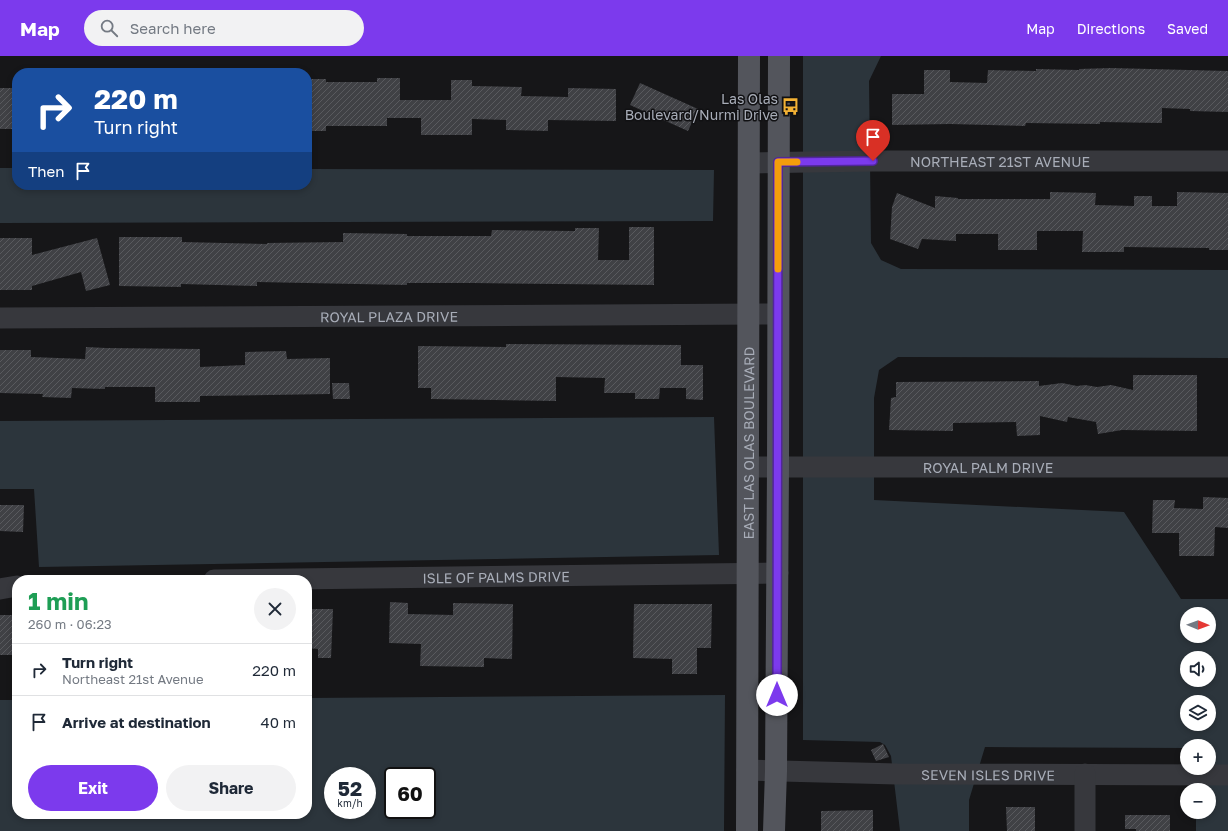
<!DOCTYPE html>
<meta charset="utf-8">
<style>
body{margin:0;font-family:"Golos Text",sans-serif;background:#f2f2f3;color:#1f2937;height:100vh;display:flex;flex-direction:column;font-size:15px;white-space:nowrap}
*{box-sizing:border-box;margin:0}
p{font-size:13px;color:#747a83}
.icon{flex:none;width:22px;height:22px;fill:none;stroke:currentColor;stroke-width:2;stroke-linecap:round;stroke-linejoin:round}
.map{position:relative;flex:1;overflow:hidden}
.drawer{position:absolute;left:12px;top:519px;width:300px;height:244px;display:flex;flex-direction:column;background:#fff;border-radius:16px;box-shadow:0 2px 6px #0003}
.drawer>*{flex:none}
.hud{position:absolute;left:12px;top:12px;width:300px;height:122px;border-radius:16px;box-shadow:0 2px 6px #0003;background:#1a4fa0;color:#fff;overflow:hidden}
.needle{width:26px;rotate:91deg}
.controls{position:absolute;left:1180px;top:551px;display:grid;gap:8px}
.controls a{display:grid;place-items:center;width:36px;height:36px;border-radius:50%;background:#fff;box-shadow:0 2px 6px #0003;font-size:20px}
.speed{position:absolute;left:324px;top:711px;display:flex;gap:8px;font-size:20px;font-weight:700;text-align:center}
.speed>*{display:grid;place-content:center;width:52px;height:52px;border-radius:50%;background:#fff;box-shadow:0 2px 6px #0003;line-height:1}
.speed small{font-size:10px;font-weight:400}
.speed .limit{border:2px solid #111;border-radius:6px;background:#fff;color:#111}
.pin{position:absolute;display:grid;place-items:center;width:34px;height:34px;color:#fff;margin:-41px -17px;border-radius:50% 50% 50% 0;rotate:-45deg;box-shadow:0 0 4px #0007}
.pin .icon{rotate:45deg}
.me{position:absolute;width:44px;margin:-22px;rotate:0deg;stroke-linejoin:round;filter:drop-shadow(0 0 3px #0008)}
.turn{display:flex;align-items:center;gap:14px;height:84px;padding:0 16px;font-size:18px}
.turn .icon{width:52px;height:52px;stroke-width:2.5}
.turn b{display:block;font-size:28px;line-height:34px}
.then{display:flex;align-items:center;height:38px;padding:0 16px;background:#0003;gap:8px;font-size:15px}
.round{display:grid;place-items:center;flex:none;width:42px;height:42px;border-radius:21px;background:#f2f2f3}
.summary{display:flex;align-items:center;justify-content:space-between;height:68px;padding:0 16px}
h1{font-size:24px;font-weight:700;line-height:30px;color:#1e9e55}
.button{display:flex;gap:8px;margin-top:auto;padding:8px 16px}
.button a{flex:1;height:46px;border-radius:24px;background:#7c3aed;color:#fff;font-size:16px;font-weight:700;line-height:46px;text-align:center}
.button a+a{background:#f2f2f3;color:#1f2937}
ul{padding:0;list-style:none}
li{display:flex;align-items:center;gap:12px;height:52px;padding:0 16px;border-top:1px solid #e0e1e3}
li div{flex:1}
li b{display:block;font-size:15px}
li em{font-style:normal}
header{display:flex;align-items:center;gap:24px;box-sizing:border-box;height:56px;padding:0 20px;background:#7c3aed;color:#fff}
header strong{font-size:19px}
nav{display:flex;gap:22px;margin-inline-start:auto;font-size:14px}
.search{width:280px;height:36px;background:#f2f2f3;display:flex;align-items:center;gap:10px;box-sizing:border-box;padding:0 14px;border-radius:22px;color:#747a83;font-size:15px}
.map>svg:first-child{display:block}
.water{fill:#2c353c;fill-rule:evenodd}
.building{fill:url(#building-hatch)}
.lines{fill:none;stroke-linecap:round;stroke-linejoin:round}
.minor{stroke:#37383d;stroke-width:21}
.major{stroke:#53555c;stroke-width:22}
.route-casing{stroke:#51269a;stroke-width:10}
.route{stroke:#7c3aed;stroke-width:7}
.slow{stroke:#f59e0b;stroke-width:7}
.labels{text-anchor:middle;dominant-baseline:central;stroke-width:3;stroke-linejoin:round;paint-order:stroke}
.poi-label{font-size:14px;fill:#a8adb8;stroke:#111113;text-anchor:end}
.street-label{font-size:14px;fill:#a8adb8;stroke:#111113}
</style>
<header>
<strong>Map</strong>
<div class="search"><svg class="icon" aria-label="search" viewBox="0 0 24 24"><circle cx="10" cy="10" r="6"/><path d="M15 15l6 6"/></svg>Search here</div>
<nav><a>Map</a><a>Directions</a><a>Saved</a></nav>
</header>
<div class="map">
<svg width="1228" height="775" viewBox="0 0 1228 775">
<defs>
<pattern id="building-hatch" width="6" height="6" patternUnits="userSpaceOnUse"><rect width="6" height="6" fill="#404145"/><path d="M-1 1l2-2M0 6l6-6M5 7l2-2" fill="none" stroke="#595a5e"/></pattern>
</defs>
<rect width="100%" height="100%" fill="#161618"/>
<g class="water">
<path d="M803,0h78l-12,25 2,162 10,17 20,9 327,1v88l-330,-1 -19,13 -5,28v102l250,12 57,87h47v232h-32v-19h13v-22h-13v-22h13v-22h-22v2l-202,-1 -16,53v31h-69l-9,-75 -6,-11 -5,-3 -77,-2zM1187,558h22v22h-22zM1187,602h22v22h-22zM1187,646h22v22h-22z"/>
<path d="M0,112h17v17h290v-16l407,1 -1,51 -713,2z"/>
<path d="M714,361l5,138 -680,12 -5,-78h-34v-68z"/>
<path d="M725,639l-1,136h-724v-131h17v114h290v-116zM333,720h34v34h-34zM393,720h34v34h-34z"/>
</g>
<g class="building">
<path d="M1111,12l117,3v41l-38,-1v-2l-28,-1v15l-62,-1v2l-74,-1 -1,3 -75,-2 -58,1v-31h32v-24h26v12l37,1 1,-13 48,1v-2l43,1v-1z"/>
<path d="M377,22h23v22h51v-20h21v6l50,1 -1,9 47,1v-9l48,1v32l-68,-1v11l-42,-1v-10l-34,-1v16h-51v-17h-34v8h-61v5h-19v-52h19v3h51z"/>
<path d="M640,27l58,26 -10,22 -58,-26z"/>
<rect x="0" y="32" width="17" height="41"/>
<path d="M1050,136l46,1 -1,12 39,1v-10h18v10h25v-14l51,1v57h-19v-2l-85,-1v5h-42l1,-21h-46v19h-39v-16h-42v7l-34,-2 -4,10 -28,-10 2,-32 5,-14 38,15v-12l23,2v1h92z"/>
<path d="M629,171h25v58l-181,-2h-66v2l-150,-3v4l-76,-2v3l-62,-1v-49h63v5l85,2v-1l76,-1v-9l64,1v2h84l1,-6 83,1v-3h24l-1,32h31z"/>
<path d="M0,182h32v17l65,-17 13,47 -24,6 -5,-19 -49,14v4h-32z"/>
<path d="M506,288l175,1v20h22v35l-17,-1v-11h-26l-1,11h-24v-6h-31l1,-15 -49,-1v24l-125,-2v-11h-13v-42l88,1z"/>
<path d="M86,291l20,1 94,1v18l45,-2v-13l41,-1 1,8 43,-1v36l-130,2v6h-45v-15h-50v2l-33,-1 -1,10 -29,-1 1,-3 -43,-1v-43h31v7l54,2z"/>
<path d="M1133,319h64v56l-75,-1 -24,4 -2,-12 -28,-5 -1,5 -27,-6v19l-23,1 -1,-14 -63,1v8l-64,-1 2,-32 5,-1v-15l143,-1v5l23,-3 15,3 8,-1 12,2 14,-2 22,5z"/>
<path d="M332,327h17l1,16h-17z"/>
<path d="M1203,441l25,1v30l-13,-1 -1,29h-35v-23h-27l1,-33h22l-1,8 29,1z"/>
<path d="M0,449h24l-1,27 -23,-1z"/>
<path d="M390,546l18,1v11l45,1v-12l60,1 -1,55 -28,-1v9l-64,-1 1,-22 -32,-1z"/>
<path d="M634,548h78l-1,44h-14v26h-25v-15l-39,-1z"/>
<path d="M307,553h26l-2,49h-13v-9l-11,-1z"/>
<rect x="0" y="559" width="17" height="40"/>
<path d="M883,688l6,13 -13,4 -5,-11z"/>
<path d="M1006,751h29v24h-28z"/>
<path d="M873,754v21h-52v-20z"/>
<path d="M1125,759h45v16h-34v-2h-11z"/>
</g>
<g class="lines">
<g class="minor">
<path id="s1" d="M749,107l124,-2h355"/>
<path id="s2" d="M0,262l778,-4"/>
<path id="s3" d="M748,411h480"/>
<path id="s4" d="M214,524l564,-7"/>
<path d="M0,533l17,-3"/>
<path id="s5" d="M747,714l150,4 331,1"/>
<path d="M1085,775v-57"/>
</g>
<g class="major">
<path id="s6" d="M747,775l2,-775"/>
<path d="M774,775l2,-60 2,-304 1,-411"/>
</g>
</g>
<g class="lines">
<defs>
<path id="route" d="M777,639l1,-533 95,-1"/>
</defs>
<use href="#route" class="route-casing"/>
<use href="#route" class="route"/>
<path class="slow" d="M778,213v-107h19"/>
</g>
<defs>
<symbol id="bus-bare" viewBox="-9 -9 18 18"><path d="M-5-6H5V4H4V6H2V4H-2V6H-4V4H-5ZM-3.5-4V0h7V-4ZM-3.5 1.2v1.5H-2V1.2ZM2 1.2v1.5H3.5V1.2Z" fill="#f2b134" stroke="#111113" stroke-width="2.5" paint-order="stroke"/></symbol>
</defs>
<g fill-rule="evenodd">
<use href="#bus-bare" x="778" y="38" width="25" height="25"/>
</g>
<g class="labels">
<g class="poi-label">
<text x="778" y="42">Las Olas<tspan x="778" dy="16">Boulevard/Nurmi Drive</tspan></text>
</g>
<g class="street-label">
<text stroke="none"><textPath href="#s1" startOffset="251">NORTHEAST 21ST AVENUE</textPath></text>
<text stroke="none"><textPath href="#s2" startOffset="389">ROYAL PLAZA DRIVE</textPath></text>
<text stroke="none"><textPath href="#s6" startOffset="388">EAST LAS OLAS BOULEVARD</textPath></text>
<text stroke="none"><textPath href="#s3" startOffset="240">ROYAL PALM DRIVE</textPath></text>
<text stroke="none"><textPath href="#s4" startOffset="282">ISLE OF PALMS DRIVE</textPath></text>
<text stroke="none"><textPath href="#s5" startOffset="241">SEVEN ISLES DRIVE</textPath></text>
</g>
</g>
</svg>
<div class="controls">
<a><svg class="needle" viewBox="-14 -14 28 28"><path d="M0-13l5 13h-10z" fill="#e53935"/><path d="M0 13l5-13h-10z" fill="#747a83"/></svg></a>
<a><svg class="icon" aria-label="sound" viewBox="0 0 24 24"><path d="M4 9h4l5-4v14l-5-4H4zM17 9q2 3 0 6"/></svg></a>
<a><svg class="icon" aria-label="layers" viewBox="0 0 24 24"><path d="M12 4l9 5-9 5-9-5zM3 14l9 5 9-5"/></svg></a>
<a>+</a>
<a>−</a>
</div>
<div class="speed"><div>52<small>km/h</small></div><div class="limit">60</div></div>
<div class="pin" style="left:873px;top:105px;background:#d93025"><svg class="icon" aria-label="arrive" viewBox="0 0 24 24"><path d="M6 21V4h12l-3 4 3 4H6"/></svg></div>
<svg class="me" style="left:777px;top:639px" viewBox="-20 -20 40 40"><circle r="19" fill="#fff"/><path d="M0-13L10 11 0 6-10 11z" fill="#7c3aed"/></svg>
<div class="hud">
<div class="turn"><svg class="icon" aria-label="right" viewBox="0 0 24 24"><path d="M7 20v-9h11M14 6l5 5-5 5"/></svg><div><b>220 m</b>Turn right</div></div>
<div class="then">Then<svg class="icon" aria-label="arrive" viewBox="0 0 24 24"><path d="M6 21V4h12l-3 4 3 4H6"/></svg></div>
</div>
<section class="drawer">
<div class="summary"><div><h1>1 min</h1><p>260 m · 06:23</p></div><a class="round"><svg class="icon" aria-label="close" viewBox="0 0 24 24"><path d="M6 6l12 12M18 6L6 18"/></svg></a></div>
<ul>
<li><svg class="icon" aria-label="right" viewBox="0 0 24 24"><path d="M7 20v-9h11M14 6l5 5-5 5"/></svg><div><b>Turn right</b><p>Northeast 21st Avenue</p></div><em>220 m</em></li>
<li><svg class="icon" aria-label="arrive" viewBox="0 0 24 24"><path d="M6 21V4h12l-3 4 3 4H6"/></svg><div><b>Arrive at destination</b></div><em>40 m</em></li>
</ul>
<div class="button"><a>Exit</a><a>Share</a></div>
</section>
</div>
